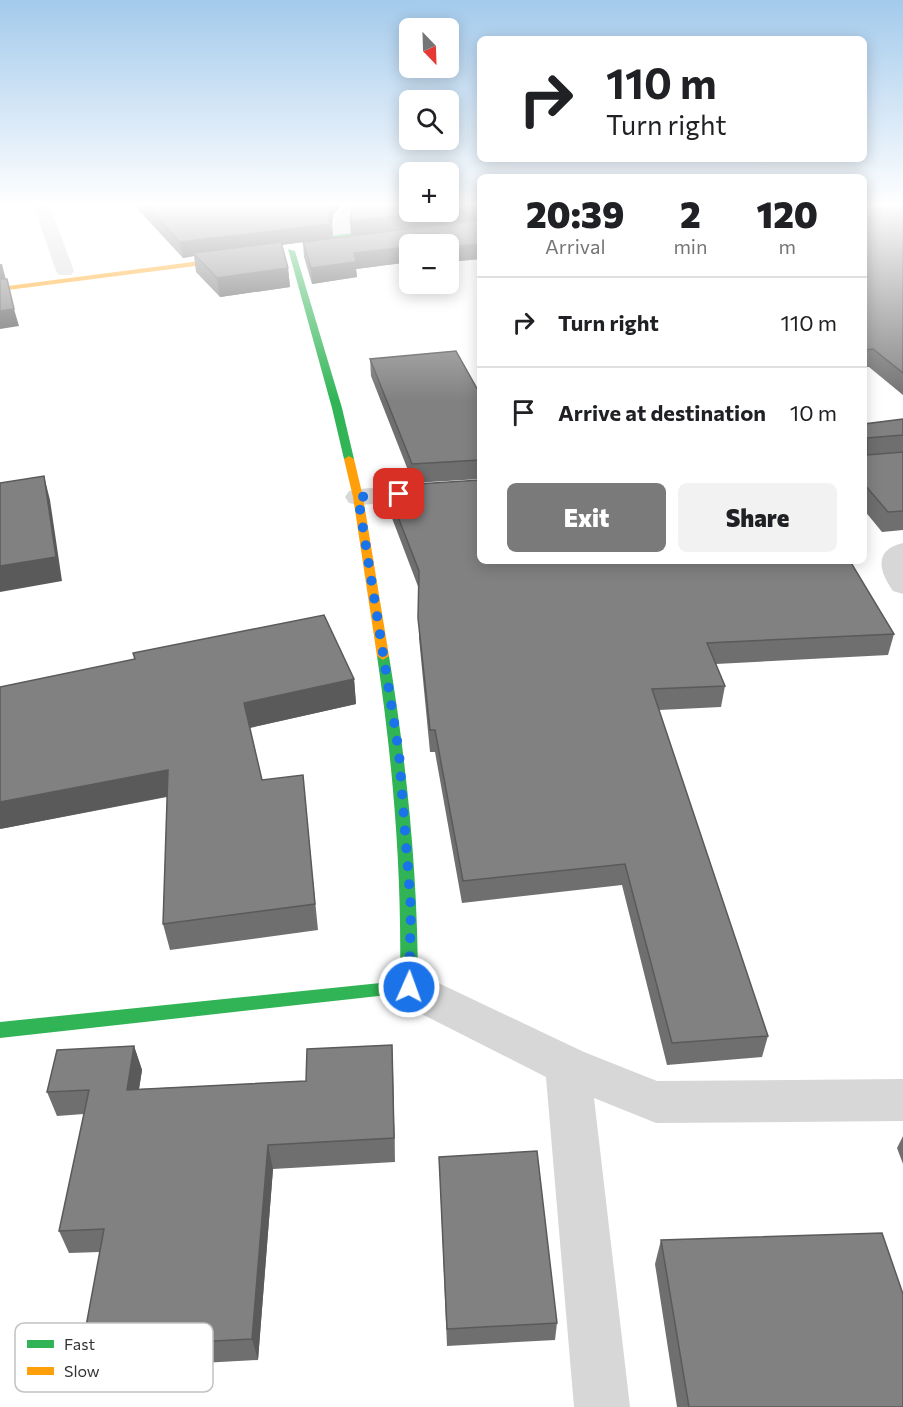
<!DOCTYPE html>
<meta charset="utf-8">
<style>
body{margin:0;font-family:Commissioner,sans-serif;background:#f2f2f2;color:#202124;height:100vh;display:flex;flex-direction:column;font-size:22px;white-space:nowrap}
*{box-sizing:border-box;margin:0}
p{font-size:20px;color:#757577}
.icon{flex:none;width:33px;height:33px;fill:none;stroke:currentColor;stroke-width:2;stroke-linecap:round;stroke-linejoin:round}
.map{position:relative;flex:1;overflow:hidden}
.drawer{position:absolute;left:477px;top:174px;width:390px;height:390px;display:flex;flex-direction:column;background:#fff;border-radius:9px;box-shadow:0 3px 15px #0003}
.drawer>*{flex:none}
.hud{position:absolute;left:477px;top:36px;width:390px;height:126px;border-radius:9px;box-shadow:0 3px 15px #0003;background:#fff;color:#202124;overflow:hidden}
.needle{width:39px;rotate:157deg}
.fabs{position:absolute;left:399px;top:18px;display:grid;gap:12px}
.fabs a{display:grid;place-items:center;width:60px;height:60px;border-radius:9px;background:#fff;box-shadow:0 3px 15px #0003;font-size:30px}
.pin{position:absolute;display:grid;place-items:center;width:51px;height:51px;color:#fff;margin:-26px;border-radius:12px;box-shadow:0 3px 9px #0006}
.me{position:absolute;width:66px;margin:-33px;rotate:2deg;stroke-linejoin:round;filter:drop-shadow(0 0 4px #0008)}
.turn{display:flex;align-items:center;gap:21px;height:126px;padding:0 30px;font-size:27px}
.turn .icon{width:78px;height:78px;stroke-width:2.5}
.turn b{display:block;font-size:42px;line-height:51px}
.eta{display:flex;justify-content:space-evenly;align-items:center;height:102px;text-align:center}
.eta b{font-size:36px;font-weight:800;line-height:42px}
.primary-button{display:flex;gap:12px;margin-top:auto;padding:12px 30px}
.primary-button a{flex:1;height:69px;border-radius:9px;background:#7a7a7a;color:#fff;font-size:24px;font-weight:800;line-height:69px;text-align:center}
.primary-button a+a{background:#f2f2f2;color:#202124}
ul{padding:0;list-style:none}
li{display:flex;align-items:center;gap:18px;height:90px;padding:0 30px;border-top:2px solid #e0e0e0}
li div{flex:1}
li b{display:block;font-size:22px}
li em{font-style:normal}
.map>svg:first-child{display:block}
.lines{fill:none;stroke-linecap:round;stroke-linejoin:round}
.street{fill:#d7d7d7;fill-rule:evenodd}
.fast{fill:#30b455;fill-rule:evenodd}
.slow{fill:#ff9f0a;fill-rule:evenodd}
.wall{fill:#6f6f6f}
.shaded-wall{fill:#5a5a5a}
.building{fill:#818181;stroke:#5a5a5a;stroke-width:1.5}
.route{stroke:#1a73e8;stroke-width:10;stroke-dasharray:0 18}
.key{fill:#fff;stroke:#c2c2c2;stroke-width:1.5}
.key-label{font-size:16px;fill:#333}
</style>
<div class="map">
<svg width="903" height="1407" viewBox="0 0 903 1407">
<rect width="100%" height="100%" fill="#fff"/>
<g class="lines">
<g class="street">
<path d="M33,204h16l25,67 -3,4h-12l-3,-4z"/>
<path d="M345,204h16l-9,12 -3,19 -9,5 -9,-5 5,-20z"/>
<path d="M480,481v16l-122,8 -9,-2 -4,-6 4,-6 9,-2z"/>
<path d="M903,543v51l-10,-3c-14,-20 -20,-41 10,-48z"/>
<path d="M409,969l175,83 73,29 246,-2v42l-247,2 -62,-25 36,309h-56l-28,-330 -152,-77 -6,-13 6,-13z"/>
</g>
<g class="fast">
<path d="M480,216v4l-192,24 -4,-2z"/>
<path d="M288,249l7,2 47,157 12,51 -1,2 -4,1 -5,-3 -12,-51z"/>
<path d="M383,652l6,4c18,110 29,219 29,331l-3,5 -415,46v-16l400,-41c2,-110 -7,-217 -23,-325z"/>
</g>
<g class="slow">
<path d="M239,256l4,2 -1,2 -242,31v-4z"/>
<path d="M349,456l5,3 9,38 26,159 -6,4 -6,-4 -24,-159 -9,-38z"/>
</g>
</g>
<g class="wall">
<path d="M133,204h210l-9,10 -2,10 1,14 18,-2 -1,-15 3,-17h57v8h38v-8h32v55l-32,3v-18h-38v18l-54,7 1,8 -45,7 -8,-27 -1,-15 -22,3 7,23 2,19 -70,10 -24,-25 -2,-16 -11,2z"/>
<path d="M864,204l39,13v178l-34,-28h-5z"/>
<path d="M882,204h21v12z"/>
<path d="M370,359l110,35v85l-67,4 -42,-107z"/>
<path d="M903,419v111l-21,2 -18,-22v-86z"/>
<path d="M386,486l94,75 414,73 -6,21 -172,9 9,22 -4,21 -62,3 109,326 -6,21 -95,8 -45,-180 -160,18 -27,-151h-5l-11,-114v-49l-32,-84z"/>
<path d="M354,679l2,25 -106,24 12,52 43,20 13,130 -148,20 -7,-26 4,-127 -167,32z"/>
<path d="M392,1045l3,117 -122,7 -15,191 -165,9 -11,-21 18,-96 -31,1 -10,-22 25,-117 -27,2 -10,-24 87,-46 8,24 -3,19 167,-8z"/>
<path d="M903,1136v28l-6,-16z"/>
<path d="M439,1157l118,166 -2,17 -108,6z"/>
<path d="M661,1240l242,167h-226l-22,-143z"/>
</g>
<g class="shaded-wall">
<path d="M332,204h11l-9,10 -2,10 1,14 -137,18 -3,-3 1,3 -11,2 -3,-16 148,-22z"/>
<path d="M480,206v14l-129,16 -1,-15 84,-9h14v-2z"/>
<path d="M480,244v15l-32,3v-15z"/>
<path d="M410,247v15l-54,7 1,8 -45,7 -1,-16 43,-15z"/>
<path d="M0,264h2l4,16 -6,1z"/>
<path d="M288,268l2,19 -70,10 -3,-19z"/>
<path d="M14,309l5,17 -19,3v-18z"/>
<path d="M44,476l6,24 12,81 -62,11v-26z"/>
<path d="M354,679l2,25 -108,24 -4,-25z"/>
<path d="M168,770l6,25 -174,34v-27z"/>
<path d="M392,1045l1,24 2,93 -1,-24z"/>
<path d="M134,1046l8,24 -7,44 -8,-24z"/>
<path d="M268,1145l5,24 -15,191 -6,-21z"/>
</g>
<g class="building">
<path d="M144,204h188l-4,16 4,4 -152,18z"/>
<path d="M353,204h57v8h24l-84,9z"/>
<path d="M448,204h32v2l-32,4z"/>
<path d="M864,204h15l24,13v156l-30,-24 -9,1z"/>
<path d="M480,220v24l-32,3v-3h-3l-2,-2 -17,2h-16v3l-56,6 2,9 -45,6 -8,-26z"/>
<path d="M281,242l7,26 -71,10 -24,-25z"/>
<path d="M0,279h7l7,30 -14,2z"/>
<path d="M456,351l24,43v66l-68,4 -42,-105z"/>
<path d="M903,419v16l-36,3v17l36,-3v59l-15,1 -24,-28v-60z"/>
<path d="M44,476l12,81 -56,9v-83z"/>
<path d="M480,480v81h370l44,73 -187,9 18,43 -73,3 116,347 -96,7 -47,-179 -162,17 -28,-151h-5l-12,-112 1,-47 -33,-85z"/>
<path d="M324,615l30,64 -110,24 18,77 41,-5 12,129 -152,20 5,-154 -168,32v-115l135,-28 -2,-6z"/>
<path d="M392,1045l2,93 -126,7 -16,194 -170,9 22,-119 -45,2 30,-141 -42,2 10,-42 77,-4 -7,44 179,-9 1,-32z"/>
<path d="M537,1151l20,172 -110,6 -8,-172z"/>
<path d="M882,1233l21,61v113h-214l-28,-167z"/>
</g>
<linearGradient id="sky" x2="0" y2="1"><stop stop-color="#a3caec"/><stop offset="0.51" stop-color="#fff"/><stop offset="1" stop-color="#fff" stop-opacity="0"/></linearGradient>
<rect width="903" height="401" fill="url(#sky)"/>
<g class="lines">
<path class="route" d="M399,494l-41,3 41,256 12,156 -2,78"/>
</g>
<rect x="15" y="1323" width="198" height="69" rx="9" class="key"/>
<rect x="27" y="1340" width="27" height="8" fill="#30b455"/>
<rect x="27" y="1367" width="27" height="8" fill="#ff9f0a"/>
<g class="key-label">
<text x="64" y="1350">Fast</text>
<text x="64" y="1377">Slow</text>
</g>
</svg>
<div class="fabs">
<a><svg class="needle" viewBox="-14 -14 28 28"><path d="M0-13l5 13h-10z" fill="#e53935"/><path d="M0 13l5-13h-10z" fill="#757577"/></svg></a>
<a><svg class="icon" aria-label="search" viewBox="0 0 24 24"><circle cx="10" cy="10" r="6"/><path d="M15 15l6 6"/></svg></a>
<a>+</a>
<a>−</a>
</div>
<div class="pin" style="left:399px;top:494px;background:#d93025"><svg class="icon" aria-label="arrive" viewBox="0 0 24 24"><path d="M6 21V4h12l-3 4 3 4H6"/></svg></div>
<svg class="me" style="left:409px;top:987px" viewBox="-20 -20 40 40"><circle r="17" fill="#1a73e8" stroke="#fff" stroke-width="3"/><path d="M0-11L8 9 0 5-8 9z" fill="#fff"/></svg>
<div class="hud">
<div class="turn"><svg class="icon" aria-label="right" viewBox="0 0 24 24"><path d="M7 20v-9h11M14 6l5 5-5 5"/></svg><div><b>110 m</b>Turn right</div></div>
</div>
<section class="drawer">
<div class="eta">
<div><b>20:39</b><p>Arrival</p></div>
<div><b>2</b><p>min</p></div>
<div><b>120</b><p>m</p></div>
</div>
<ul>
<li><svg class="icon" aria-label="right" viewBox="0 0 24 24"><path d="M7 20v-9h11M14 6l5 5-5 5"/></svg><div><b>Turn right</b></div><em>110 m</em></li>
<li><svg class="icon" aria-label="arrive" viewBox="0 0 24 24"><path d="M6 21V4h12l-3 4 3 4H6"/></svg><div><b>Arrive at destination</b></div><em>10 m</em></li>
</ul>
<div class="primary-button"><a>Exit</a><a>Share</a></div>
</section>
</div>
